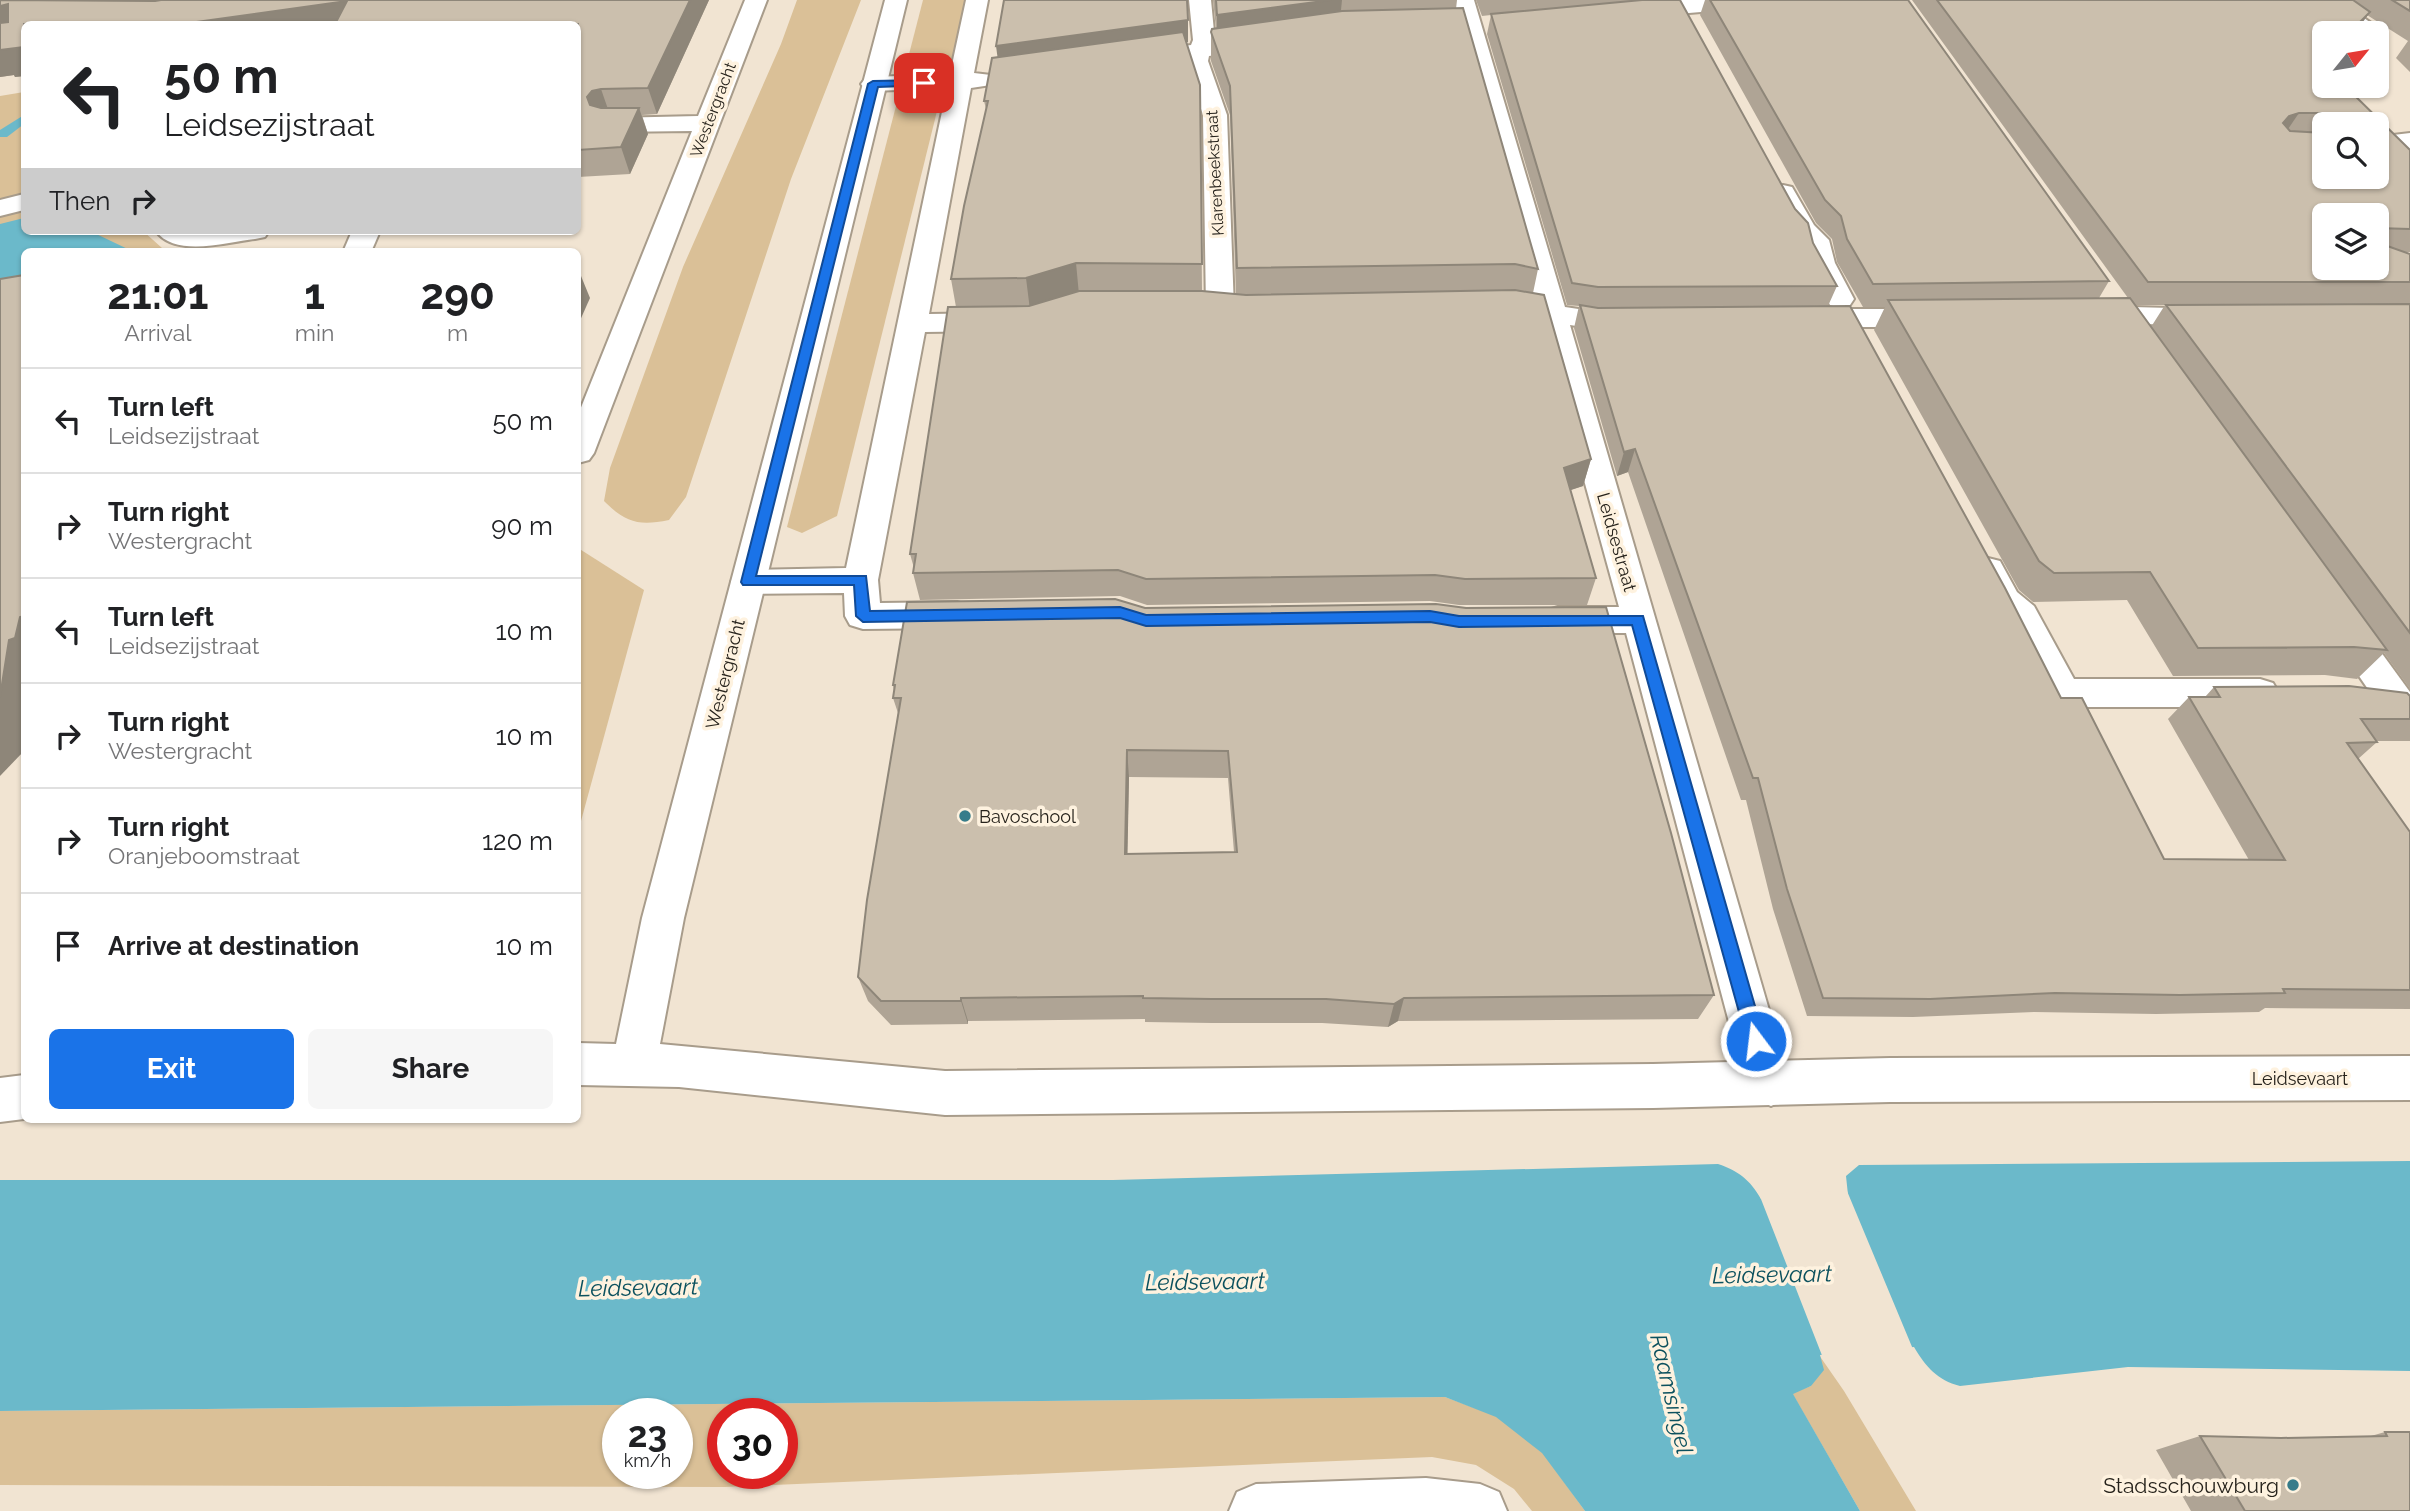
<!DOCTYPE html>
<style>
body{margin:0;font-family:Raleway,sans-serif;background:#f6f6f6;color:#202124;height:100vh;display:flex;flex-direction:column;font-size:26px;white-space:nowrap}
*{box-sizing:border-box;margin:0}
p{font-size:23px;color:#757577}
.icon{flex:none;width:38px;height:38px;fill:none;stroke:currentColor;stroke-width:2;stroke-linecap:round;stroke-linejoin:round}
.map{position:relative;flex:1;overflow:hidden}
.details{position:absolute;left:21px;top:248px;width:560px;height:875px;display:flex;flex-direction:column;background:#fff;border-radius:10px;box-shadow:0 2px 5px #0004}
.details>*{flex:none}
.hud{position:absolute;left:21px;top:21px;width:560px;height:214px;border-radius:10px;box-shadow:0 2px 5px #0004;background:#fff;color:#202124;overflow:hidden}
.needle{width:46px;rotate:60deg}
.buttons{position:absolute;left:2312px;top:21px;display:grid;gap:14px}
.buttons a{display:grid;place-items:center;width:77px;height:77px;border-radius:10px;background:#fff;box-shadow:0 2px 5px #0004;font-size:35px}
.speed{position:absolute;left:602px;top:1398px;display:flex;gap:14px;font-size:35px;font-weight:700;text-align:center}
.speed>*{display:grid;place-content:center;width:91px;height:91px;border-radius:50%;background:#fff;box-shadow:0 2px 5px #0004;line-height:1}
.speed small{font-size:18px;font-weight:400}
.speed .limit{border:10px solid #d22;background:#fff;color:#111}
.pin{position:absolute;display:grid;place-items:center;width:60px;height:60px;color:#fff;margin:-30px;border-radius:14px;box-shadow:0 4px 10px #0006}
.me{position:absolute;width:77px;margin:-38px;rotate:345deg;stroke-linejoin:round;filter:drop-shadow(0 0 5px #0008)}
.turn{display:flex;align-items:center;gap:24px;height:147px;padding:0 28px;font-size:32px}
.turn .icon{width:91px;height:91px;stroke-width:2.5}
.turn b{display:block;font-size:49px;line-height:60px}
.then{display:flex;align-items:center;height:66px;padding:0 28px;background:#0003;gap:14px;font-size:26px}
.eta{display:flex;justify-content:space-evenly;align-items:center;height:119px;text-align:center}
.eta b{font-size:42px;font-weight:700;line-height:49px}
.action{display:flex;gap:14px;margin-top:auto;padding:14px 28px}
.action a{flex:1;height:80px;border-radius:10px;background:#1a73e8;color:#fff;font-size:28px;font-weight:700;line-height:80px;text-align:center}
.action a+a{background:#f6f6f6;color:#202124}
ul{padding:0;list-style:none}
li{display:flex;align-items:center;gap:21px;height:105px;padding:0 28px;border-top:2px solid #e0e0e0}
li div{flex:1}
li b{display:block;font-size:26px}
li em{font-style:normal}
.map>svg:first-child{display:block}
.green{fill:#dac097;fill-rule:evenodd}
.water{fill:#6bb9ca}
.pier{fill:#f1e4d2}
.lines{fill:none;stroke-linecap:round;stroke-linejoin:round}
.stream{fill:#6bb9ca;fill-rule:evenodd}
.street-casing{stroke:#a89c8b;stroke-width:4}
.secondary-casing{stroke:#a89c8b;stroke-width:4}
.street{fill:#fff;fill-rule:evenodd}
.secondary{fill:#fff;fill-rule:evenodd}
.wall{fill:#afa495;fill-rule:evenodd}
.shaded-wall{fill:#8e8679}
.building{fill:#cbbfad;stroke:#8e8679;stroke-width:2;fill-rule:evenodd}
.route{fill:#1a73e8;stroke:#114b97;stroke-width:2}
.poi-dot{fill:#377c8a;stroke:#fef2df;stroke-width:2.5}
.labels{text-anchor:middle;dominant-baseline:central;stroke-width:7;stroke-linejoin:round;paint-order:stroke}
.far-street-label{font-size:16px;fill:#27231c;stroke:#fef2df}
.street-label{font-size:18px;fill:#27231c;stroke:#fef2df}
.poi-label{font-size:18px;fill:#27231c;stroke:#fef2df;text-anchor:start}
.near-poi-label{font-size:21px;fill:#27231c;stroke:#fef2df;text-anchor:end}
.near-water-label{font-size:23px;font-style:italic;fill:#0c515e;stroke:#fef2df}
</style>
<div class="map">
<svg width="2410" height="1511" viewBox="0 0 2410 1511">
<rect width="100%" height="100%" fill="#f1e4d2"/>
<g class="green">
<path d="M797,0h64l-70,179 -105,318 -17,23c-30,6 -43,3 -65,-19l6,-33 73,-201 98,-223z"/>
<path d="M923,0h42l-12,60c-17,7 -28,6 -46,2z"/>
<path d="M24,92v105l-24,2v-103z"/>
<path d="M912,102l17,1 9,4 -101,409 -35,17 -15,-6 109,-421z"/>
<path d="M24,207v24h119l19,17 -2,4h-136l-24,57v-96z"/>
<path d="M578,548l66,42 -66,242z"/>
<path d="M1819,1355l25,36 72,120h-56l-68,-118 19,-7z"/>
<path d="M1445,1397l51,19 47,37 42,58h-53l-18,-22 -38,-24 -44,-8 -707,30 -725,-2v-74zM618,1414h59v60h-59zM723,1414h59v60h-59z"/>
</g>
<g class="water">
<path d="M24,218v13h66l44,21h-110v52l-24,5v-85z"/>
<path d="M2410,1161v210l-282,-4 -168,19c-23,-6 -34,-19 -46,-39l-94,8 4,15 -13,16 -18,8 67,117h-275l-43,-58 -46,-36 -51,-20 -1445,14v-231h1113l605,-16c21,7 32,16 43,35l87,-4 -2,-19 13,-11z"/>
</g>
<path class="pier" d="M1847,1191l68,163 -3,-3 -89,7 -64,-164z"/>
<g class="lines">
<path class="stream" d="M24,115v9l-17,13h-7v-7z"/>
<defs>
<g id="street">
<path d="M745,0h22l-173,453 -5,7 -11,3v-48l114,-284 -81,1 -9,-2 -3,-5 3,-5 9,-2 87,-2z"/>
<path d="M966,0h22l-14,73 17,2 4,5 -4,5 -20,3 -42,226 68,-1 10,3 5,6 -5,6 -10,3 -72,1 -47,248 2,23 77,-1 13,4 5,9 -5,9 -13,4 -94,1 -13,-4 -5,-9 -1,-23 -96,1 -12,-3 -5,-9 5,-9 12,-3 98,-2 101,-480 -74,3 -8,-2 -4,-5 4,-5 8,-2 77,-3z"/>
<path d="M1189,0h22l4,42 49,-7 8,2 3,5 -3,5 -8,2 -55,7 -1,5 19,54 7,194 -4,6 -10,3 -10,-3 -4,-6 -3,-194 -18,-55 -46,6 -8,-2 -4,-5 4,-5 8,-2 52,-7 2,-5z"/>
<path d="M1452,0h22l91,307 27,4 38,-1 10,3 4,6 -4,6c-23,6 -47,4 -70,0l208,716 16,43 -7,15 -16,7 -16,-7 -21,-58 -108,-408h-68l-13,-4 -5,-9 5,-9 13,-4h61l-79,-287 -55,-8 -4,-6 4,-6 24,-3 26,5z"/>
<path d="M1681,0h90l-3,5 -8,2 -130,11 -8,-2 -3,-5 3,-5 8,-2z"/>
<path d="M2313,0h26l46,33 -9,6v-6h-17z"/>
<path d="M2410,133v16l-34,3v-15z"/>
<path d="M1783,185l9,2 22,38 15,15 6,23 19,36 -4,6 -10,3 -10,-3 -23,-42 -5,-20 -13,-14 -19,-36 4,-6z"/>
<path d="M24,194v16l-24,6v-16z"/>
<path d="M156,231h113l-4,6 -10,2c-27,3 -80,19 -99,-8z"/>
<path d="M352,231h28l-9,21h-28z"/>
<path d="M2092,306l119,3 10,3 4,6 -4,6 -10,3 -129,-6 -4,-6 4,-6z"/>
<path d="M1806,309h125l10,3 4,6 -4,6 -10,3h-125l-10,-3 -4,-6 4,-6z"/>
<path d="M1988,558l12,3 17,31 17,14 40,73h186l13,4 6,10 -6,10 -13,4h-197l-13,-4 -42,-79 -16,-14 -21,-40 5,-9z"/>
<path d="M2341,611l13,4 56,77v44l-13,-5 -74,-107 5,-9z"/>
<path d="M1426,1478l54,6 19,8 8,19h-278l8,-19 19,-8z"/>
</g>
<g id="secondary">
<path d="M885,0h22l-223,918 -24,126 285,27 708,-7 237,-6 520,-2v44l-520,2 -237,6 -708,7 -266,-28 -101,-2v-42l38,1 26,-126z"/>
<path d="M24,1075v44l-24,3v-44z"/>
</g>
</defs>
<use href="#street" class="street-casing"/>
<use href="#secondary" class="secondary-casing"/>
<use href="#street" class="street"/>
<use href="#secondary" class="secondary"/>
</g>
<g class="wall">
<path d="M0,0h709l-52,114 -15,1 6,19 -18,40 -52,3v-153h-554v52l-9,1 -1,-2 -14,2z"/>
<path d="M1213,0h244l-1,9 82,260 -5,24 58,166 -8,27 -13,4 26,88 -9,27h-128l-29,-4 -283,4 -27,-9 -200,4 -7,-27 1,-5 -4,-14 46,-247 -5,-28 35,-170 -2,-8 204,-81v22h-2l14,43 2,207 34,3 -6,-180 -19,-54v-29l5,-4z"/>
<path d="M1476,0h204l157,286 -9,20 233,392 103,161 85,1 -81,-141 21,-22h16l9,-10 196,9v45h-34l1,1 -19,17 52,73v177l-145,-1 -6,4 -103,2 -122,-2 -121,5 -106,-1 -34,-107 -27,-109h-5l-113,-328 -11,4 -43,-148 5,-22 -12,-1 -80,-271 4,-19 -9,1z"/>
<path d="M1705,0h203l201,281 -10,17h29l-216,-298h498v72l-14,-14 12,-17 -41,-26 -12,18h-31v53h21l65,64v102h-5l5,2v435l-26,-36 -27,26 -32,-4 -152,1 -46,-76 -94,2 -14,-12 -145,-260 11,-23h-22l-26,-45 -5,-23 -16,-16 -116,-208zM2324,124h52v53h-52zM2324,215h52v53h-52zM2136,305h29l-14,22z"/>
<path d="M1115,599l599,396 -16,24 -300,2 -10,6 -66,-4h-110l-67,-1v-3l-177,2v3l-77,1 -23,-24 -10,-24 40,-264 -5,-15 1,-7 -1,-6zM1129,777l99,1 6,74 -107,2z"/>
<path d="M2385,1432h25v79h-219l-35,-61 44,-14 81,2 90,-2z"/>
</g>
<g class="shaded-wall">
<path d="M690,0h19l-52,114 -9,-26z"/>
<path d="M1331,0h11l-2,20 -123,17v-22z"/>
<path d="M347,1l11,23h-176z"/>
<path d="M8,4l16,24 -24,6v-28z"/>
<path d="M2370,12l-15,21h-6z"/>
<path d="M1188,20v22l-189,26 -3,-22z"/>
<path d="M24,47v29l-9,1 -1,-2 -14,2v-27z"/>
<path d="M601,89l9,26 -13,9 -10,-27 5,-6z"/>
<path d="M639,108l9,26 -18,40 -9,-27z"/>
<path d="M2299,113l-15,22 -1,-12 6,-7z"/>
<path d="M1076,263l3,32 -49,15 -4,-32z"/>
<path d="M581,276l9,22 -12,27v-42z"/>
<path d="M1635,449l-7,23 -11,4 7,-24z"/>
<path d="M1591,459l-8,27 -27,9 8,-27z"/>
<path d="M24,616v135l-24,25v-79l9,-57 11,-23z"/>
<path d="M1127,750l2,27 -2,103 -2,-26z"/>
<path d="M961,998l7,23v3l-7,-23z"/>
<path d="M1404,998l-6,23 -10,6 6,-23z"/>
</g>
<g class="building">
<path d="M0,0l155,1 6,-1h529l-42,88 -47,1 -9,2 -5,6 3,8 11,3h38l-18,39 -43,3v-126h-243l12,-23 -165,23h-158v23l-24,3v-27l8,-1v-18l-8,2z"/>
<path d="M1004,0h183l1,20 -192,26z"/>
<path d="M1216,0h115l-114,15z"/>
<path d="M1642,0h38l115,209 13,14 5,20 24,43 -239,1 -26,-4 -81,-269z"/>
<path d="M1710,0h198l201,281 -236,3 -26,-45 -6,-23 -16,-16z"/>
<path d="M1937,0h416l17,12 -21,21h-25v26l-3,3 3,3v21h21l65,64v79l-34,-1v-13h-52v53h52v-26l34,12v28h-262zM2299,113h41l2,2v9h34v53h-52v-44l-34,-2 -7,-8 6,-7z"/>
<path d="M2392,0h18v11z"/>
<path d="M1463,8l75,261 -23,-5 -278,4 -7,-182 -19,-54 1,-3 130,-18z"/>
<path d="M1183,32l17,53 2,179 -126,-1 -50,15 -75,1 13,-73 24,-105h-4l8,-43z"/>
<path d="M24,275v341l-4,1 -5,21 -6,2 -9,57v-418z"/>
<path d="M1515,290l29,5 47,164 -27,9 32,110 -131,1 -30,-4 -289,4 -28,-9 -205,3 3,-19h-6l38,-247 81,-1 50,-15h123l44,4z"/>
<path d="M2130,298l257,352 -33,-3 -156,1 -48,-76 -96,1 -15,-12 -151,-261z"/>
<path d="M2410,304v329l-244,-328z"/>
<path d="M1580,305l18,3 252,-2 155,282 56,110h21l82,161 121,1 -96,-163h31l-6,-10 135,-1 58,7 3,3v23h-49l16,23 -30,1 63,89v158l-127,-1 2,4 -105,2 -125,-2 -125,6 -107,-1 -36,-109 -29,-111h-5l-118,-329 -11,3z"/>
<path d="M1115,599l30,9 291,-4 30,4 140,-1 65,226 43,162 -310,3 -10,6 -68,-5h-114l-69,-1v-2l-182,2v3h-80l-23,-24 9,-77 34,-202h-8l2,-13h-2l14,-83zM1127,750l101,1 9,101 -112,2z"/>
<path d="M2385,1432h25v79h-165l-45,-75 81,2 106,-2z"/>
</g>
<path class="route" d="M924,80l5,3 -1,2 -50,2 -122,489h110l4,35 250,-4 26,8 284,-4 29,5h184l122,425 -2,6 -7,3 -6,-3 -3,-6 -115,-416 -173,2 -29,-5 -284,4 -26,-8 -257,4 -7,-6 -2,-31h-111l-2,-3 127,-498 5,-3z"/>
<g class="poi-dot">
<circle cx="965" cy="816" r="7"/>
<circle cx="2293" cy="1485" r="7"/>
</g>
<g class="labels">
<g class="far-street-label">
<text transform="translate(713 110) rotate(-69)">Westergracht</text>
<text transform="translate(1215 173) rotate(-93)">Klarenbeekstraat</text>
</g>
<g class="street-label">
<text transform="translate(1617 542) rotate(74)">Leidsestraat</text>
<text transform="translate(725 674) rotate(-76)">Westergracht</text>
<text x="2300" y="1078">Leidsevaart</text>
</g>
<g class="poi-label">
<text x="979" y="816">Bavoschool</text>
</g>
<g class="near-poi-label">
<text x="2279" y="1485">Stadsschouwburg</text>
</g>
<g class="near-water-label">
<text transform="translate(1772 1274) rotate(-1)">Leidsevaart</text>
<text transform="translate(1205 1281) rotate(-1)">Leidsevaart</text>
<text transform="translate(638 1287) rotate(-1)">Leidsevaart</text>
<text transform="translate(1672 1394) rotate(77)">Raamsingel</text>
</g>
</g>
</svg>
<div class="buttons">
<a><svg class="needle" viewBox="-14 -14 28 28"><path d="M0-13l5 13h-10z" fill="#e53935"/><path d="M0 13l5-13h-10z" fill="#757577"/></svg></a>
<a><svg class="icon" aria-label="search" viewBox="0 0 24 24"><circle cx="10" cy="10" r="6"/><path d="M15 15l6 6"/></svg></a>
<a><svg class="icon" aria-label="layers" viewBox="0 0 24 24"><path d="M12 4l9 5-9 5-9-5zM3 14l9 5 9-5"/></svg></a>
</div>
<div class="speed"><div>23<small>km/h</small></div><div class="limit">30</div></div>
<div class="pin" style="left:924px;top:83px;background:#d93025"><svg class="icon" aria-label="arrive" viewBox="0 0 24 24"><path d="M6 21V4h12l-3 4 3 4H6"/></svg></div>
<svg class="me" style="left:1756px;top:1041px" viewBox="-20 -20 40 40"><circle r="17" fill="#1a73e8" stroke="#fff" stroke-width="3"/><path d="M0-11L8 9 0 5-8 9z" fill="#fff"/></svg>
<div class="hud">
<div class="turn"><svg class="icon" aria-label="left" viewBox="0 0 24 24"><path d="M17 20v-9H6M10 6l-5 5 5 5"/></svg><div><b>50 m</b>Leidsezijstraat</div></div>
<div class="then">Then<svg class="icon" aria-label="right" viewBox="0 0 24 24"><path d="M7 20v-9h11M14 6l5 5-5 5"/></svg></div>
</div>
<section class="details">
<div class="eta">
<div><b>21:01</b><p>Arrival</p></div>
<div><b>1</b><p>min</p></div>
<div><b>290</b><p>m</p></div>
</div>
<ul>
<li><svg class="icon" aria-label="left" viewBox="0 0 24 24"><path d="M17 20v-9H6M10 6l-5 5 5 5"/></svg><div><b>Turn left</b><p>Leidsezijstraat</p></div><em>50 m</em></li>
<li><svg class="icon" aria-label="right" viewBox="0 0 24 24"><path d="M7 20v-9h11M14 6l5 5-5 5"/></svg><div><b>Turn right</b><p>Westergracht</p></div><em>90 m</em></li>
<li><svg class="icon" aria-label="left" viewBox="0 0 24 24"><path d="M17 20v-9H6M10 6l-5 5 5 5"/></svg><div><b>Turn left</b><p>Leidsezijstraat</p></div><em>10 m</em></li>
<li><svg class="icon" aria-label="right" viewBox="0 0 24 24"><path d="M7 20v-9h11M14 6l5 5-5 5"/></svg><div><b>Turn right</b><p>Westergracht</p></div><em>10 m</em></li>
<li><svg class="icon" aria-label="right" viewBox="0 0 24 24"><path d="M7 20v-9h11M14 6l5 5-5 5"/></svg><div><b>Turn right</b><p>Oranjeboomstraat</p></div><em>120 m</em></li>
<li><svg class="icon" aria-label="arrive" viewBox="0 0 24 24"><path d="M6 21V4h12l-3 4 3 4H6"/></svg><div><b>Arrive at destination</b></div><em>10 m</em></li>
</ul>
<div class="action"><a>Exit</a><a>Share</a></div>
</section>
</div>
